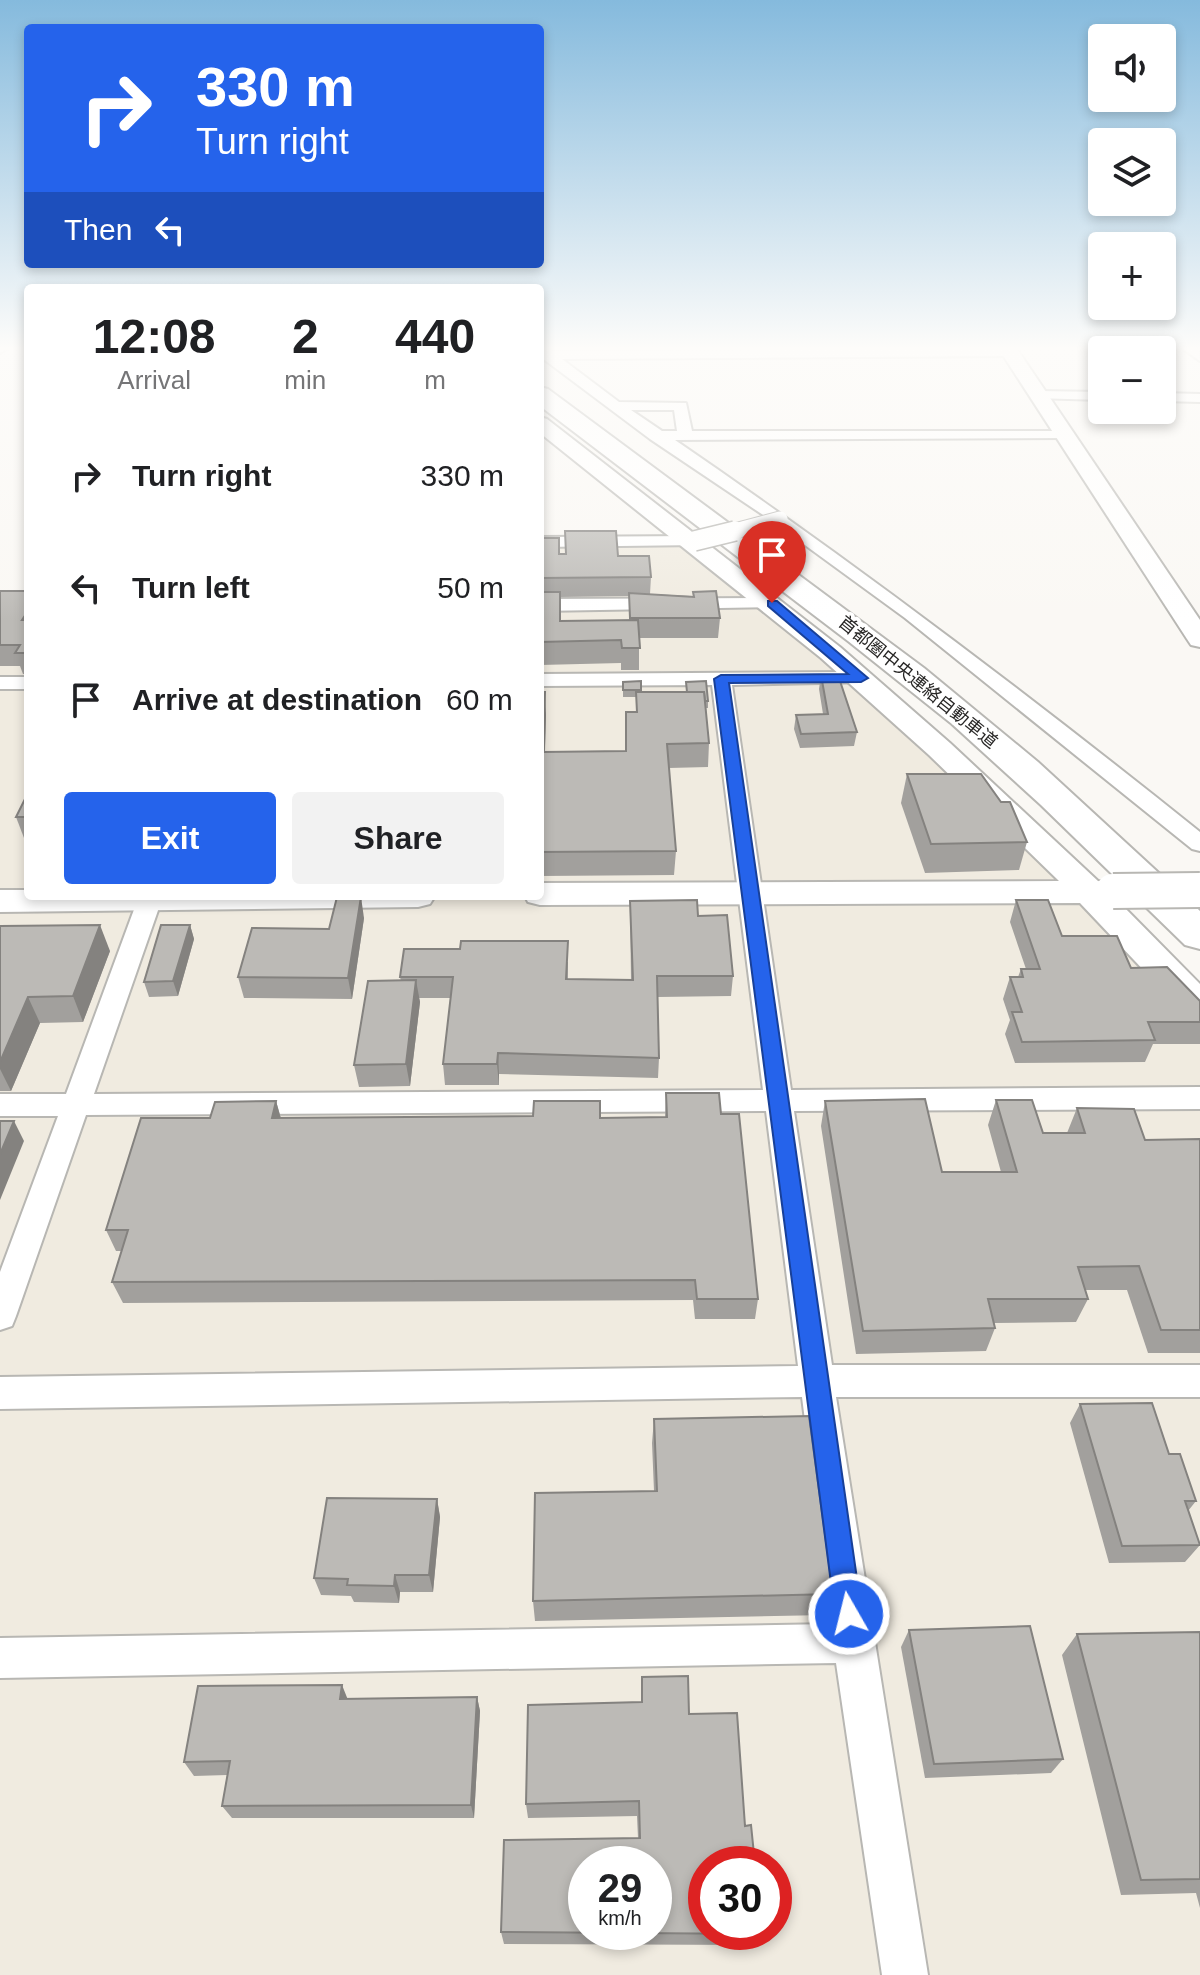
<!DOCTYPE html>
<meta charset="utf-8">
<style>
body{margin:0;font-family:Arial,"Noto Sans JP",sans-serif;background:#f2f2f2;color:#202124;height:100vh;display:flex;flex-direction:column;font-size:30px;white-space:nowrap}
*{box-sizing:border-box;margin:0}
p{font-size:26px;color:#757577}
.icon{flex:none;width:44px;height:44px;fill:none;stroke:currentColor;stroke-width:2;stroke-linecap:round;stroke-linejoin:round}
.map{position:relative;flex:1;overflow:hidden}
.details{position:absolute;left:24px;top:284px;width:520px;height:616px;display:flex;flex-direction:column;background:#fff;border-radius:8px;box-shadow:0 4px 12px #0003}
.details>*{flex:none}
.hud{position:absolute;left:24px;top:24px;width:520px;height:244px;border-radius:8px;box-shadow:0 4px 12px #0003;background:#2563eb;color:#fff;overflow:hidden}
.controls{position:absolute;left:1088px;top:24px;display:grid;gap:16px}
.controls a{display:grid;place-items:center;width:88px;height:88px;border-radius:8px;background:#fff;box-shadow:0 4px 12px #0003;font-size:40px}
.speed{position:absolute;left:568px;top:1846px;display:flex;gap:16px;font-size:40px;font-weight:700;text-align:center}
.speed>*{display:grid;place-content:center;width:104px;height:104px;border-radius:50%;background:#fff;box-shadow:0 4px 12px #0003;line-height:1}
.speed small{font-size:20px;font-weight:400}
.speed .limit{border:12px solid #d22;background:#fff;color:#111}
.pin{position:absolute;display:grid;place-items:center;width:68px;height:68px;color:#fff;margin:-82px -34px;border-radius:50% 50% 50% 0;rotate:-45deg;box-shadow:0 0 8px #0007}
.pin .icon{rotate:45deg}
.me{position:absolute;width:88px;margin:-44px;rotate:352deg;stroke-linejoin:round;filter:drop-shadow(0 0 6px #0008)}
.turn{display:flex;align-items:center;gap:28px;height:168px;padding:0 40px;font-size:36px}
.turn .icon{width:104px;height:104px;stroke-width:2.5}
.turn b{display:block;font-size:56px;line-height:68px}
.then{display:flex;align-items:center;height:76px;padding:0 40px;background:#0003;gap:16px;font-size:30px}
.eta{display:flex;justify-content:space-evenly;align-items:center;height:136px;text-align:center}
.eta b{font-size:48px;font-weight:700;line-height:56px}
.action{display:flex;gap:16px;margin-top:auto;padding:16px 40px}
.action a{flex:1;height:92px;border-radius:8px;background:#2563eb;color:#fff;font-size:32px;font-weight:700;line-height:92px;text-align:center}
.action a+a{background:#f2f2f2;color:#202124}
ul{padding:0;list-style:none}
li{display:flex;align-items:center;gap:24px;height:112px;padding:0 40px}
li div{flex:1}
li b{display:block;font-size:30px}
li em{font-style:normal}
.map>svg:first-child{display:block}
.built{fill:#f0ebe0;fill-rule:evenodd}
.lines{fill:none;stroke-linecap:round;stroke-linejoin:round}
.street-casing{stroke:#b8b7b3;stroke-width:4}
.secondary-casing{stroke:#b8b7b3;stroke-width:4}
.highway-casing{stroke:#b8b7b3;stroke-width:4}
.street{fill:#fff;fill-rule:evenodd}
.secondary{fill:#fff;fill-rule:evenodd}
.highway{fill:#fff;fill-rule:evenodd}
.street-bridge-far1-casing{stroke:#b8b7b3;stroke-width:17;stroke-linecap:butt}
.street-bridge-casing{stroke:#b8b7b3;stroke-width:22;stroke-linecap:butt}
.secondary-bridge-casing{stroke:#b8b7b3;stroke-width:38;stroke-linecap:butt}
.street-bridge-far1{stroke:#fff;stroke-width:15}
.street-bridge{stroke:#fff;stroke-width:19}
.secondary-bridge{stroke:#fff;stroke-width:34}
.wall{fill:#a2a09d;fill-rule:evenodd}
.shaded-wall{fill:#84827f}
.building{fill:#bcbab6;stroke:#84827f;stroke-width:2;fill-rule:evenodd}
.route{fill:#2563eb;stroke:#184099;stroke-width:2}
.labels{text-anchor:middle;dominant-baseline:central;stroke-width:7;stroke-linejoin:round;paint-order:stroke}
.far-street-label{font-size:18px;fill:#282726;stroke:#fff}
</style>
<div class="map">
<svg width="1200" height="1975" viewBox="0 0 1200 1975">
<rect width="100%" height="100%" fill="#faf8f4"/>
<path class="built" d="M687,544l195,161 318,313v957h-1200v-1364l28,-1v286h512v-351zM586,1864h68v68h-68zM706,1864h68v68h-68z"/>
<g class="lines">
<defs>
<g id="street">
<path d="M0,346h10l-10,7z"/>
<path d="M540,346l12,5 463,-2v6l-5,1 -448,3 57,43 67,1 6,28h377l2,3 -7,4 -389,2c181,124 354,255 525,392v19l-8,-2 -287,-231 -133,-97 -122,-82 -108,-81zM631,410h43l3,21h-15z"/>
<path d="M1039,391l63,1v8l-68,-2 -2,-3z"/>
<path d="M1162,393l38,1v8l-38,-1z"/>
<path d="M694,536l6,1v8l-160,2v-10z"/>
<path d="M772,598l6,1v8l-238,4v-12z"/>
<path d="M861,672l10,6 -3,4 -136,3 59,405 409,-3v22l-406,2 38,254h368v32h-364l92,578h-46l-46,-312 -836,15v-40l831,-14 -29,-227 -802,12v-32l798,-11 -32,-255 -680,4 -70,201 -4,10 -12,4v-58l58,-156h-58v-22h66l73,-198h24l-69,198 669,-4 -51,-405 -172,1v-12z"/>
<rect x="0" y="677" width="28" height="12"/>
</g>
<g id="secondary">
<path d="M997,346h18l185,274v27l-9,-2 -4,-6z"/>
<path d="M1179,346h20l1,15z"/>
<path d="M540,350l14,1 2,4 -16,7z"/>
<path d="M540,417l7,2 293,228 110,96 148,138 20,3 5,8 -6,8 83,84v36l-13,-4 -107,-113 -540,2 -12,-3 -3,-6h15v-13l519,-2 -130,-126 -108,-97 -281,-225z"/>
<path d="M0,890h28v6h407l-5,8 -12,3 -418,5z"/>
</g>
<path id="highway" d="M540,387l8,2 376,279 114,94 162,149v38l-15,-4 -144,-140 -89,-81 -104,-83 -308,-235z"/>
</defs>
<use href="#street" class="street-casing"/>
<use href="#secondary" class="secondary-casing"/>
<use href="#highway" class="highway-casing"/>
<use href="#street" class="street"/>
<use href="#secondary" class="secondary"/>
<use href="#highway" class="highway"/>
<defs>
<path id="street-bridge-far1" d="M727,533l53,-14"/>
<path id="street-bridge" d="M694,541l41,-10"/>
<path id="secondary-bridge" d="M1113,891l87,-1"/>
</defs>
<use href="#street-bridge-far1" class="street-bridge-far1-casing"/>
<use href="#street-bridge" class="street-bridge-casing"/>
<use href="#secondary-bridge" class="secondary-bridge-casing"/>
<use href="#street-bridge-far1" class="street-bridge-far1"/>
<use href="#street-bridge" class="street-bridge"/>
<use href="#secondary-bridge" class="secondary-bridge"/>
</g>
<g class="wall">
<path d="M540,554l78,2 33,21 -1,17 43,2v-4l27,26 -2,20h-79v32h-18v-7l-81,2 1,-68h-1zM629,596v24l-69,1v-24z"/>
<path d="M0,591h28v83h-5l-3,-8h-20z"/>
<path d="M821,675l36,57 -3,14 -54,2 -6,-19 2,-14 27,-1 -4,-25z"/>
<path d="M623,682l18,8v2h45v-10l22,19v7h-2l3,35 -1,24 -39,1 7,83 -2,24 -134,1v-184l6,23 -1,37 81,-1v-39h10v-15h-13z"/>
<path d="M907,774l120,68 -8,28 -94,3 -24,-70z"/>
<path d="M28,793v45h-4l-8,-21z"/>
<path d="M1016,900l46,36 138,65v43h-47l-8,18 -130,1 -10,-29 5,-14 -7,-21 7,-22h8l3,-8h5l-16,-47z"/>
<path d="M630,901l68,15 35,60 -2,20 -73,1 1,61 -1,20 -159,-4v11h-54l-2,-21 8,-66h-32l1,4 -10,84 -51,1 -5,-22 47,-84 -1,-4 168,-15v17l63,1z"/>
<path d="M364,918l-12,81 -108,-1 -6,-21 91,-48z"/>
<path d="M190,925l4,14 -16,57 -29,1 -5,-15z"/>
<path d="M0,926l110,25 -27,71 -43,1 -29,68h-11z"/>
<path d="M666,1093l55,21 37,185 -3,20h-60l-2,-19 -570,3 -11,-21 10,-31h-6l-10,-21 104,-112 66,-17 5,17 384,-1z"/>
<path d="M996,1100l47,33h24l10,-25 68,32 55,-1v214h-52l-21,-63h-42l3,9 -12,23 -82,1 1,5 -9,23 -130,3 -35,-228 4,-25 117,71h59l-13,-47z"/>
<path d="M1080,1404l89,50 27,47 -8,10 12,34 -15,17 -76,1 -39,-140z"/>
<path d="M654,1419l179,175 -7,21 -291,6 -2,-20 121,-110 -2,-48z"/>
<path d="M437,1499l3,18 -7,75h-33l-1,11 -45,-1 -3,-6 -30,-1 -7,-17z"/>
<path d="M909,1630l154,129 -12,14 -126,5 -24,-131z"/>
<path d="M1200,1632v276l-4,-15 -75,2 -59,-240 15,-21z"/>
<path d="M642,1677l47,37 56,112 15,108 -5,11 -251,-1 -3,-12 137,-94 -1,-22 -109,2 -2,-14 115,-102z"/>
<path d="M477,1697l3,14 -6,107h-242l-10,-12 5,-31 -33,1 -10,-14 164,-63z"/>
</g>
<g class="shaded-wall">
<path d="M545,692l1,23 -2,61 -1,-24z"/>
<path d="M361,897l3,21 -12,81 -4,-21z"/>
<path d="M100,925l10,26 -27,71 -10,-26z"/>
<path d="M190,925l4,14 -16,57 -5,-15z"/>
<path d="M416,980l4,22 -10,84 -4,-22z"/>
<path d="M28,997l12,26 -29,68 -11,-22v-7z"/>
<path d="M498,1053l1,21v11l-2,-21z"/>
<path d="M276,1101l6,22 -10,-5z"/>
<path d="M14,1121l10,20 -24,59v-46z"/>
<path d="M437,1499l3,18 -7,75 -4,-17z"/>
<path d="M395,1575l5,17 -1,11 -5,-17z"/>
<path d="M342,1685l6,15 -8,-1z"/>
<path d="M477,1697l3,14 -6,107 -3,-13z"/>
</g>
<g class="building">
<path d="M565,531h51l2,25h31l2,21 -111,1v-24h2v-16h17v16h7z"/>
<path d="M0,591h28v20l-6,9h6v33h-13l5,-8h-20z"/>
<path d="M716,591l4,27h-90l-1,-25 65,4 -1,-5z"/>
<path d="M542,592h18v29l78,-1 2,28h-18l-1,-8 -81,2z"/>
<path d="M821,675h17l19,57 -56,2 -5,-19 32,-1z"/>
<path d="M641,681v9h-18v-8z"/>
<path d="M706,681l2,20h-3l-1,-9h-17l-1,-10z"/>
<path d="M540,692h5l-2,60 83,-1v-39h11l-1,-20h68l5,51 -42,1 9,107 -136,1z"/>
<path d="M907,774h74l20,28h9l17,40 -96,2z"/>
<path d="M28,793v24h-12z"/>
<path d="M337,897h24l-13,81 -110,-1 14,-49 77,1z"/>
<path d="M697,900l1,16 29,-1 6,61h-76l2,82 -161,-5 -1,11h-54l10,-87h-53l4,-28h56l1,-8h107l-2,38 67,1 -3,-79z"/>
<path d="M1016,900h32l14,36h55l14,32 36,-1 33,34v21h-52l7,18 -133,2 -10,-30h10l-12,-35h13l-2,-8h19z"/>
<path d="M100,925l-27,71 -45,1 -28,65v-136z"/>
<path d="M161,925h29l-17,56 -29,1z"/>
<path d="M416,980l-10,84 -52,1 14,-84z"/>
<path d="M666,1093h53l2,21h18l19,185h-61l-2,-19 -583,2 16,-52h-22l35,-112h69l5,-16 61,-1 -4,17 261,-2 1,-15h66v17l67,-1z"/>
<path d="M925,1099l17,73h75l-21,-72h36l11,33h42l-8,-25 57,1 11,31 55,-1v191h-39l-22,-64 -61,1 10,32h-100l7,29 -132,3 -38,-230z"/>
<path d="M0,1121h14l-14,33z"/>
<path d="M1152,1403l17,51h11l16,47h-11l15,44 -78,1 -42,-142z"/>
<path d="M809,1416l24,178 -300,7 2,-108 122,-2 -3,-72z"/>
<path d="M327,1498l110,1 -8,76h-34l-1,11 -47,-1 1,-6 -34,-1z"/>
<path d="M1030,1626l33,133 -129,5 -25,-134z"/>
<path d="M1200,1632v247l-59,1 -64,-246z"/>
<path d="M688,1676l1,38 48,-1 8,113 6,-1 4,39h-49v68h54v2l-259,-2 3,-92 136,-2 -1,-37 -113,3 2,-99 114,-3v-25zM586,1864h68v68h-68z"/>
<path d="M342,1685l-2,14 137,-2 -6,108 -249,1 8,-45 -46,1 14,-76z"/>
</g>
<linearGradient id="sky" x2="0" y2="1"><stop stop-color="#85badd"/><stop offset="0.56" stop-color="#fdfcfa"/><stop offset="1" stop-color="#fdfcfa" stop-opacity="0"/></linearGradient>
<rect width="1200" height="622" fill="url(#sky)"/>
<path class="route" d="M768,601h9l91,77 -7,4 -132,1 133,931 -4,10 -9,4 -10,-4 -4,-10 -121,-935 7,-4 127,-1 -80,-68z"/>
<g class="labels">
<g class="far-street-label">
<text transform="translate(918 682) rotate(39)">首都圏中央連絡自動車道</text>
</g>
</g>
</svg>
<div class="controls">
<a><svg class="icon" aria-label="sound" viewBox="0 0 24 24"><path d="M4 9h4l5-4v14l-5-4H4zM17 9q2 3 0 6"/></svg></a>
<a><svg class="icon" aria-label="layers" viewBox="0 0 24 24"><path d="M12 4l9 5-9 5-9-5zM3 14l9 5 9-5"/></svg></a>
<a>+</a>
<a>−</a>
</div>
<div class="speed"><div>29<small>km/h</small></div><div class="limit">30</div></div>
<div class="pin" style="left:772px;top:603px;background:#d93025"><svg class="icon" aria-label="arrive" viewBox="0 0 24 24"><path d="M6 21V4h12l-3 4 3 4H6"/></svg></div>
<svg class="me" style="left:849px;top:1614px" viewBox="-20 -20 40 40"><circle r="17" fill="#2563eb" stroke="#fff" stroke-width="3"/><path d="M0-11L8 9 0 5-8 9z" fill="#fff"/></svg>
<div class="hud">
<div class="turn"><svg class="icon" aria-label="right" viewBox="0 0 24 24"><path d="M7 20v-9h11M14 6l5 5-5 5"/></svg><div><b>330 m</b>Turn right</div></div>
<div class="then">Then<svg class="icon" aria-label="left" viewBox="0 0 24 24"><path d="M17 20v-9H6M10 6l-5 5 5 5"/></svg></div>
</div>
<section class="details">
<div class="eta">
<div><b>12:08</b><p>Arrival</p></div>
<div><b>2</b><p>min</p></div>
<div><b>440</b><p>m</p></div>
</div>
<ul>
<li><svg class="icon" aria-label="right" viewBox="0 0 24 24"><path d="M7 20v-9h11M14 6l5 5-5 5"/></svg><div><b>Turn right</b></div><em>330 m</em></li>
<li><svg class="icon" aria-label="left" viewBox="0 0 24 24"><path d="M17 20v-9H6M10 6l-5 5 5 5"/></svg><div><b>Turn left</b></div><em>50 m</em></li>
<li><svg class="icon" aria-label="arrive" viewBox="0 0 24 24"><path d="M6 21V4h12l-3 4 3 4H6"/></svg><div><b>Arrive at destination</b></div><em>60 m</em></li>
</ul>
<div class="action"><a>Exit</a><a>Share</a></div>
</section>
</div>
